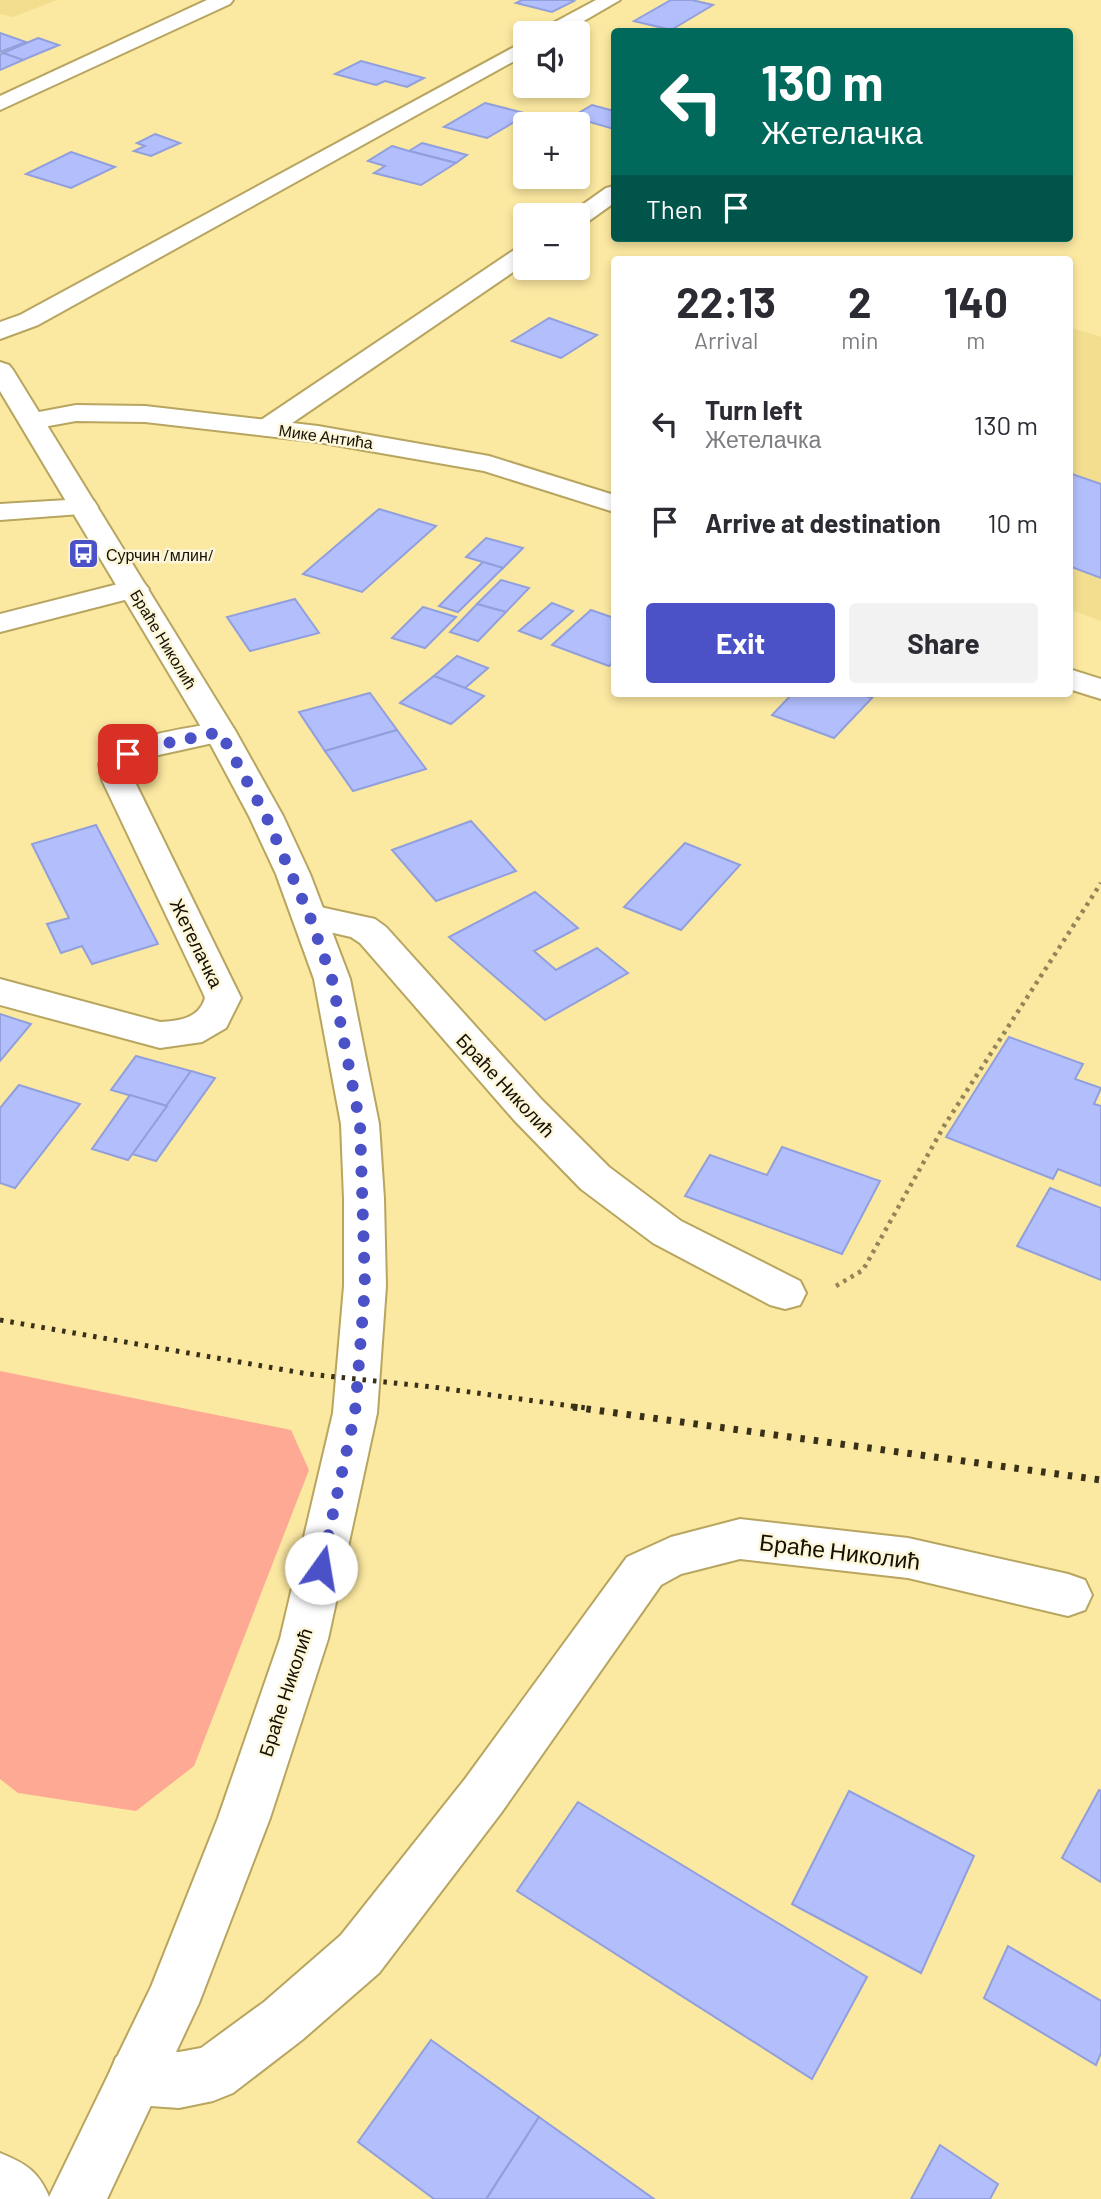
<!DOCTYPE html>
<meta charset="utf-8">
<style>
body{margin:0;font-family:Barlow,sans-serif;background:#f2f2f3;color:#2b2b33;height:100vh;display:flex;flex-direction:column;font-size:26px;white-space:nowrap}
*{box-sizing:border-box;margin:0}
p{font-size:23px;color:#7c7c81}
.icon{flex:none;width:38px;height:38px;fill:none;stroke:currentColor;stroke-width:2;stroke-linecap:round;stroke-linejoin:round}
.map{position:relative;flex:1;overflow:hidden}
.side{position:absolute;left:611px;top:256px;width:462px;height:441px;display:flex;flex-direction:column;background:#fff;border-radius:7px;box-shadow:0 4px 10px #0003}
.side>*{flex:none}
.top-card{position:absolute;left:611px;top:28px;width:462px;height:214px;border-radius:7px;box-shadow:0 4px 10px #0003;background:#00695c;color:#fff;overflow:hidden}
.buttons{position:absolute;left:513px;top:21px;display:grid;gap:14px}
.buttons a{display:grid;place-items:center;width:77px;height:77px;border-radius:7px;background:#fff;box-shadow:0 4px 10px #0003;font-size:35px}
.pin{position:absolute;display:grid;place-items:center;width:60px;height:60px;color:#fff;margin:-30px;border-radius:14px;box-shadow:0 4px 10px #0006}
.me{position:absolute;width:77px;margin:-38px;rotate:13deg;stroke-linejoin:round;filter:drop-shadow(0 0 5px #0008)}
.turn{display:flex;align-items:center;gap:24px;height:147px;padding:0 35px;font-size:32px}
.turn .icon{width:91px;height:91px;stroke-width:2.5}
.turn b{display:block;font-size:49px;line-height:60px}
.then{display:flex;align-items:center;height:66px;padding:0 35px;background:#0003;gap:14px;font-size:26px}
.eta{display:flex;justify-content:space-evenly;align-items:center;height:119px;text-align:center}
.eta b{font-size:42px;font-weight:700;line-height:49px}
.action{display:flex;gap:14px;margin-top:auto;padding:14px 35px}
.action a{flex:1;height:80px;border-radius:7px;background:#4b51c7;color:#fff;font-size:28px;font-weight:700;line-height:80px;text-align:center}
.action a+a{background:#f2f2f3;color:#2b2b33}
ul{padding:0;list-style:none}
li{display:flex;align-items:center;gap:21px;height:98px;padding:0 35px}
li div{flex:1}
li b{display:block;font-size:26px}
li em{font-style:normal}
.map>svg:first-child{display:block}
.built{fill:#f2de8e}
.green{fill:#fea993}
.building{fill:#b2bffc;stroke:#929fdd;stroke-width:2}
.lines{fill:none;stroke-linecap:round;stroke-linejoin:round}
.service-casing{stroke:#b7a560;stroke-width:4}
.minor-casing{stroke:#b7a560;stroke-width:4}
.secondary-casing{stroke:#b7a560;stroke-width:4}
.path{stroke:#938557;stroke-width:4.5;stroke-dasharray:3.5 5;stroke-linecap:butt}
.service{fill:#fff;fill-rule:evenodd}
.minor{fill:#fff;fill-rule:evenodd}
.secondary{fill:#fff;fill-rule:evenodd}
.rail-far1{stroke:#393018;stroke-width:5;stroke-dasharray:3.5 7;stroke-linecap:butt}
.rail{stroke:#393018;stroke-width:7;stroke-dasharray:4.5 9;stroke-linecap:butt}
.route{stroke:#4b51c7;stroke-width:12;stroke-dasharray:0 21.6}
.labels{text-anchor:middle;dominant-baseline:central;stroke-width:5;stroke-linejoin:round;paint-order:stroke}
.far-street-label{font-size:16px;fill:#171000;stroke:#fcf6da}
.far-poi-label{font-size:16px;fill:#171000;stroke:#fcf6da;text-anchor:start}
.street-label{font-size:19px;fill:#171000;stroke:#fcf6da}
.near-street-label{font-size:23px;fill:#171000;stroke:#fcf6da}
</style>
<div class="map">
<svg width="1101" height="2199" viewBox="0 0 1101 2199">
<rect width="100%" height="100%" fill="#fbe8a1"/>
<g class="built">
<path d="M0,0h57l-44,17 -13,-3z"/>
<path d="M1069,327l32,10v284l-32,-12z"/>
</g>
<path class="green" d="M0,1371l291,59 18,40 -115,296 -58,45 -118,-18 -18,-14z"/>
<g class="building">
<path d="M522,0h49l3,1 -22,11 -36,-9z"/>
<path d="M671,0h21l21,5 -42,25 -37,-9z"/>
<path d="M0,33l26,9 -26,10z"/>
<path d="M38,38l21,7 -36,15 -20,-7z"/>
<path d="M3,53l20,7 -23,10v-15z"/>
<path d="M361,61l63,17 -17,9 -22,-6 -9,4 -41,-11z"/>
<path d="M485,103l43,11 -41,24 -43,-11z"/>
<path d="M592,105l22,6v18l-42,-12z"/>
<path d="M155,134l25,9 -29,13 -17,-5 11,-5 -8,-3z"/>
<path d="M422,143l45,12 -11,8 -47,-12z"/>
<path d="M392,146l17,5 47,12 -35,22 -47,-12 11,-7 -17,-5z"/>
<path d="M71,152l44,15 -44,21 -45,-14z"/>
<path d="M549,318l48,17 -36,23 -49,-17z"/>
<path d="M1069,473l32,11v94l-32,-12z"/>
<path d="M379,509l57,17 -74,66 -59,-18z"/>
<path d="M486,538l37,10 -20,20 -37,-11z"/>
<path d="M483,562l20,6 -45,44 -19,-6z"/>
<path d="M501,580l28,8 -23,24 -29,-8z"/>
<path d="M295,599l24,34 -69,18 -23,-34z"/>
<path d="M552,603l21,8 -32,28 -22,-8z"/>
<path d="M477,604l29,8 -28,29 -28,-9z"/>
<path d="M423,607l33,10 -31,31 -33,-10z"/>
<path d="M591,610l23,8v43l-5,5 -57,-21z"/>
<path d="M457,656l31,12 -23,20 -31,-12z"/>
<path d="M434,676l31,12 19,8 -33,28 -51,-21z"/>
<path d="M370,693l27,37 -72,21 -26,-39z"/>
<path d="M793,693h65l14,5 -38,40 -62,-23z"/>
<path d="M397,730l29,39 -73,22 -28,-40z"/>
<path d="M471,821l45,50 -80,30 -44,-51z"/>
<path d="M96,825l62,119 -66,20 -10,-18 -21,7 -14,-29 22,-6 -37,-74z"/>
<path d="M685,843l55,22 -59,65 -57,-23z"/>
<path d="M535,892l43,36 -44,23 22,19 41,-22 31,25 -83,47 -96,-83z"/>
<path d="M0,1014l31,10 -31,37z"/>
<path d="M1009,1037l74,27 -8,15 26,9 -7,16 7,2v80l-43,-17 -5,10 -107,-42z"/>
<path d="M136,1056l55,15 -24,35 -56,-16z"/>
<path d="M191,1071l24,7 -59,83 -24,-7z"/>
<path d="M19,1085l61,19 -65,84 -15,-5v-75z"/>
<path d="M130,1095l37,11 -39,54 -36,-11z"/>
<path d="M782,1147l98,34 -38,73 -157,-58 25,-41 57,20z"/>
<path d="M1050,1188l51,20v72l-84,-34z"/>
<path d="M1099,1790l2,1v91l-39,-24z"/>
<path d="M849,1791l125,65 -53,117 -129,-69z"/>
<path d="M578,1802l289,175 -55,102 -295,-188z"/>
<path d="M1008,1946l93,55v52l-5,12 -112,-67z"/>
<path d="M431,2040l108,77 -53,82h-52l-76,-57z"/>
<path d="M539,2117l115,82h-165l-2,-1z"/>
<path d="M940,2145l58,39 -8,15h-79z"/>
</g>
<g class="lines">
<defs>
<g id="service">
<path d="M614,186v17l-28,20 -8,2v-10h-10l38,-27z"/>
<path d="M525,246v18l-249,170 -9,2 -9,-2 -4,-6 4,-6 259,-174z"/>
<path d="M134,580l10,3 5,6 -5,6 -144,37v-18z"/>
</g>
<g id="minor">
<path d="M207,0h26l-3,4 -230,106v-14z"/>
<path d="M596,0h24l-57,33h-24l3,-4z"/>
<path d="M525,41v14l-487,270 -38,14v-17l20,-7z"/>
<path d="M76,405l69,1 173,20 171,30 125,39v17l-130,-41 -166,-29 -173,-20 -69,-1 -44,8 -9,-2 -4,-6 4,-6z"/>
<path d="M84,499l10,2 4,6 -4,6 -94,7v-16z"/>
<path d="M1069,669l32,10v20l-32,-10z"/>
<path d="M220,722l11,3 5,7 -5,7 -77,17 -22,12 2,12 107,218 -15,30 -24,14 -42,6 -160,-43v-26l160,43c18,-1 39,-3 45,-24l-2,-5 -101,-213 -3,-16c19,-29 88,-35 121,-42z"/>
<path d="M311,905l64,14 11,8 156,173 67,67 72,54 119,60 6,12 -6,12 -15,4 -15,-4 -117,-62 -72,-54 -67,-69 -154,-177 -9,-6 -52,-12 -6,-8 6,-8z"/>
<path d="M740,1519l168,19 160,36 17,6 7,15 -7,15 -17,6 -160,-38 -168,-19 -59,15 -20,11 -160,228 -122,160 -77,67 -69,53 -20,8 -34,7 -43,-3 -20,-8 -8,-20 8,-20 20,-8 43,3 22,-4 63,-46 77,-67 124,-156 162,-222 44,-20z"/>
<path d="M0,2153c27,11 39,19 50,46h-50z"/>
</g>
<path id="secondary" d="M0,362l9,3 4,5 223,362 47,84 27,58 40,105 29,145 5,75 2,87 -9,127 -49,226 -58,179 -71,185 -92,196h-59l103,-212 67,-169 62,-179 53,-226 11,-127v-87l-3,-75 -27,-145 -38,-105 -27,-58 -45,-84 -204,-341z"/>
</defs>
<use href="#service" class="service-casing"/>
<use href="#minor" class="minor-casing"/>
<use href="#secondary" class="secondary-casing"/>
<path class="path" d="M836,1286l27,-16 81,-144 157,-243"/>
<use href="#service" class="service"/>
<use href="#minor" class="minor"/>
<use href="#secondary" class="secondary"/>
<path class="rail-far1" d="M0,1320l308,54 125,13 153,21"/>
<path class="rail" d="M573,1407l528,73"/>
</g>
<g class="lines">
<path class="route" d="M128,754l16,-6 76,-16 46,84 44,101 22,62 28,145 5,162 -10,127 -34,155"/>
</g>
<defs>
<symbol id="bus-square" viewBox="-11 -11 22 22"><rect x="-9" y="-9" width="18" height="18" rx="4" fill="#4b51c7" stroke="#fcf6da"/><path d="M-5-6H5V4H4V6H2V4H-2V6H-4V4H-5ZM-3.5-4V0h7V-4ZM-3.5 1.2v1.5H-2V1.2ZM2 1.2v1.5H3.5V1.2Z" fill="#fff"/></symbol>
</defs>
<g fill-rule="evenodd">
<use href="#bus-square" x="66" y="536" width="35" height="35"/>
</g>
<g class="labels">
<g class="far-street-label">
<text transform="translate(326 436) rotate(8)">Мике Антића</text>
<text transform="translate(164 639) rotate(59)">Браће Николић</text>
</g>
<g class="far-poi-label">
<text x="106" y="554">Сурчин /млин/</text>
</g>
<g class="street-label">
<text transform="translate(197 943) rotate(64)">Жетелачка</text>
<text transform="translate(506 1085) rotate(47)">Браће Николић</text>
<text transform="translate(285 1692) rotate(-72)">Браће Николић</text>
</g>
<g class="near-street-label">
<text transform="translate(840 1551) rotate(7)">Браће Николић</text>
</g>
</g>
</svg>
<div class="buttons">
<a><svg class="icon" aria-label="sound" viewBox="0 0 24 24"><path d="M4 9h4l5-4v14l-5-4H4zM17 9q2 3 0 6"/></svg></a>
<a>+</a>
<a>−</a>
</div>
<div class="pin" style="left:128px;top:754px;background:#d93025"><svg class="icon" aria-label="arrive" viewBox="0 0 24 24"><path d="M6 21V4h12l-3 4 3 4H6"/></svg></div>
<svg class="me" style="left:321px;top:1568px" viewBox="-20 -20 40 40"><circle r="19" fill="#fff"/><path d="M0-13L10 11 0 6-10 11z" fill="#4b51c7"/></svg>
<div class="top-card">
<div class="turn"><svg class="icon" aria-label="left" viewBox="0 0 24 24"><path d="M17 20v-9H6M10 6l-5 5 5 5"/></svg><div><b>130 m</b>Жетелачка</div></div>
<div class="then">Then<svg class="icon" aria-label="arrive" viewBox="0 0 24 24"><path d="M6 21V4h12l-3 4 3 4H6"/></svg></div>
</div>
<section class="side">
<div class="eta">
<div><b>22:13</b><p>Arrival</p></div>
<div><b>2</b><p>min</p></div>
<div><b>140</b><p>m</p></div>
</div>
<ul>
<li><svg class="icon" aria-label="left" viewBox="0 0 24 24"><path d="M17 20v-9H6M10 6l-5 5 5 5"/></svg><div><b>Turn left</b><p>Жетелачка</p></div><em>130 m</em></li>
<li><svg class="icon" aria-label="arrive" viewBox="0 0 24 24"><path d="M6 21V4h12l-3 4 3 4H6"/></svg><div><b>Arrive at destination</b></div><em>10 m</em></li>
</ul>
<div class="action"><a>Exit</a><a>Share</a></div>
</section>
</div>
